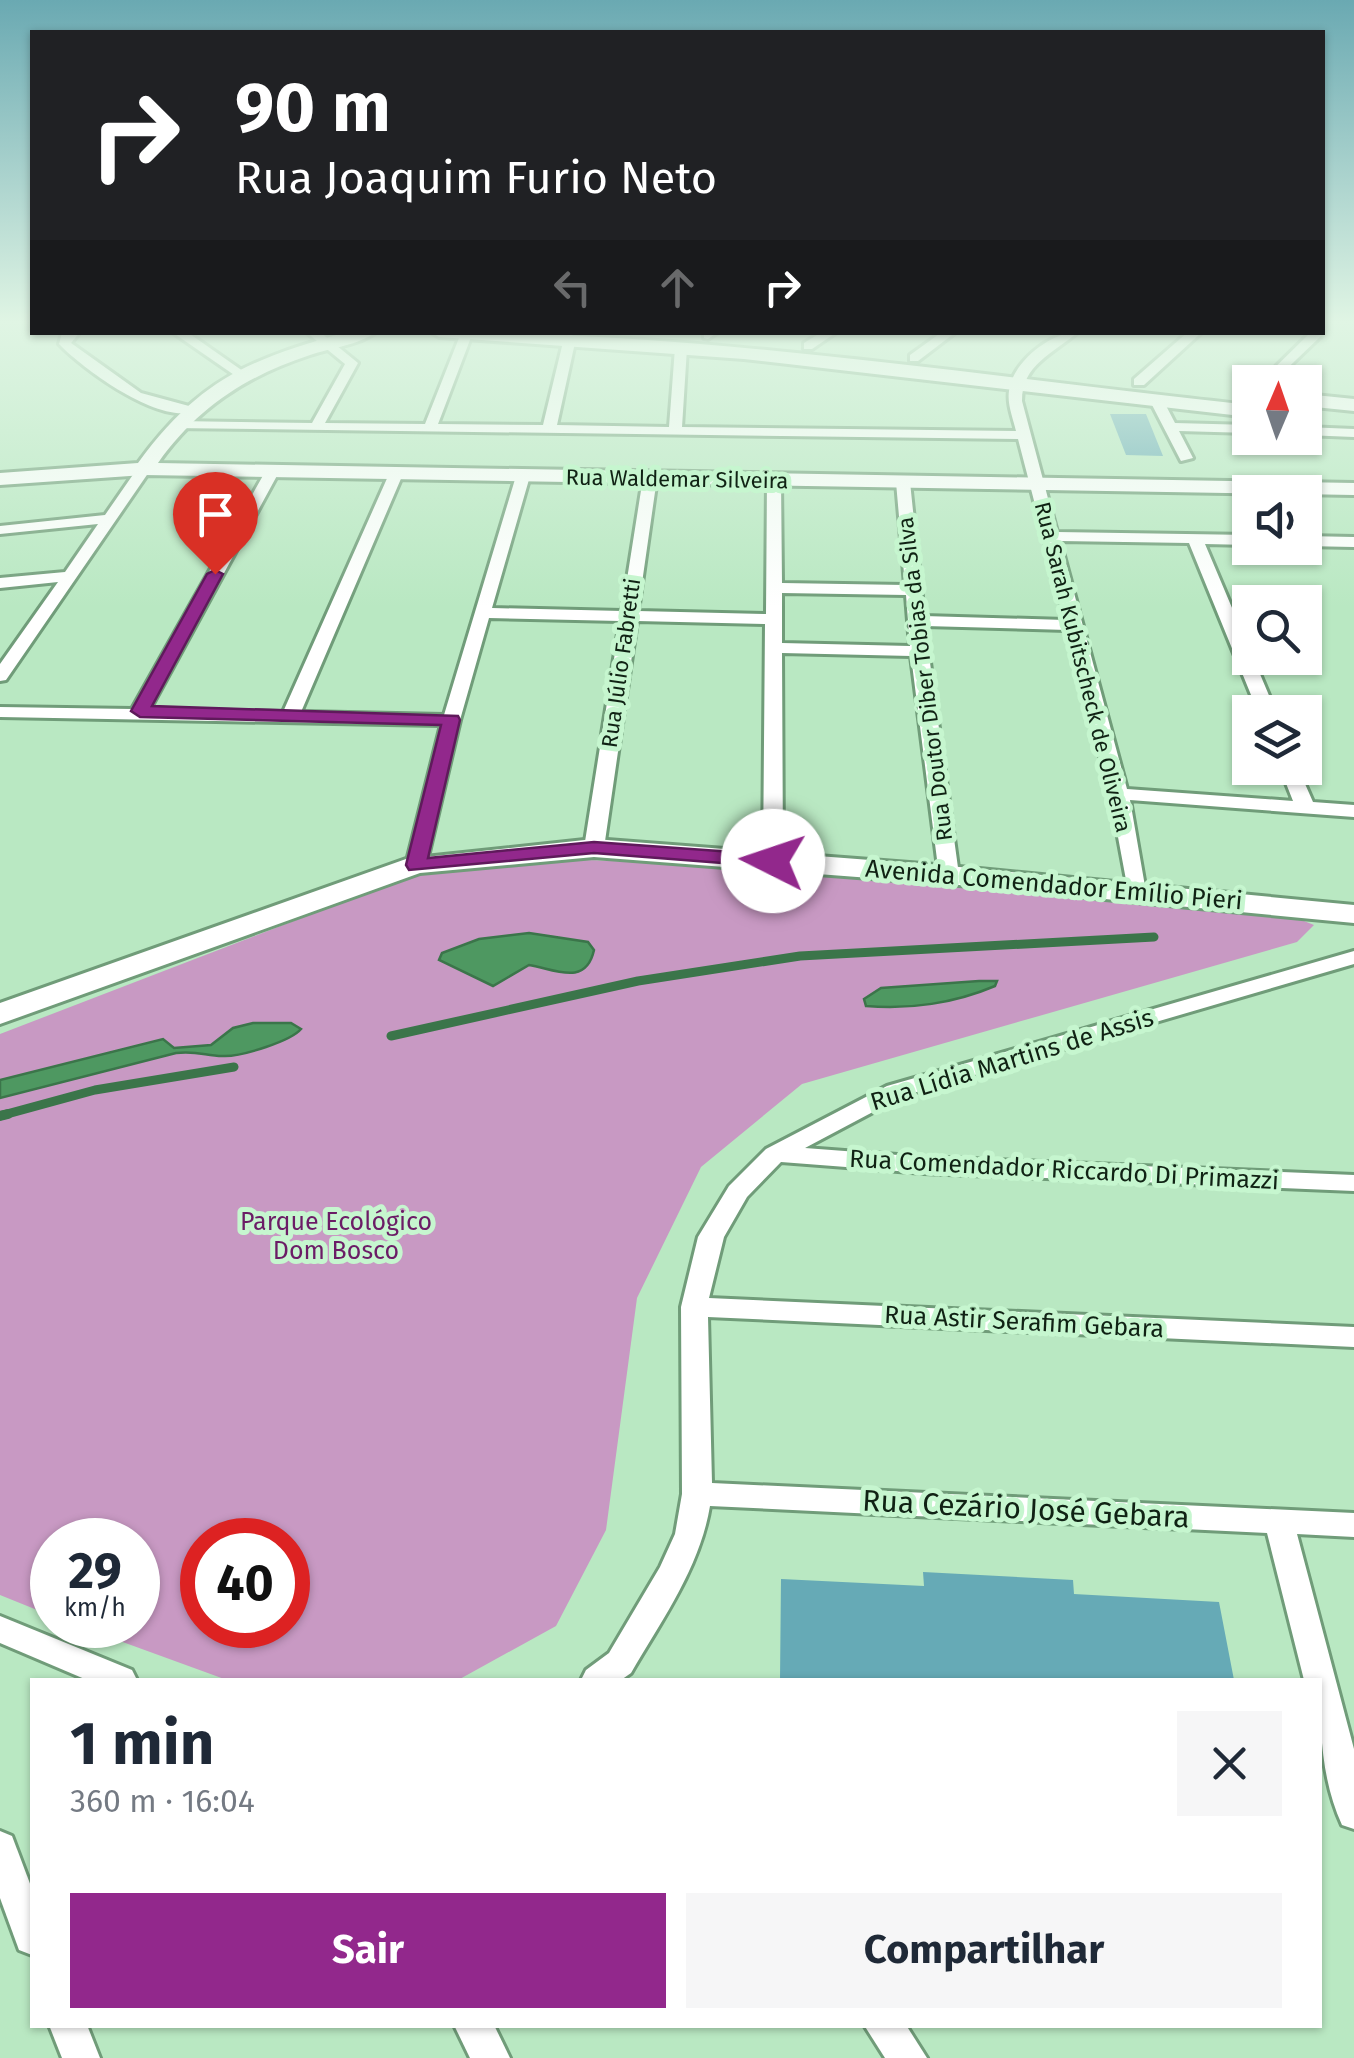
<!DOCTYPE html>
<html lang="pt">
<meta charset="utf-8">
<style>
body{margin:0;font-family:"Fira Sans",sans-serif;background:#f6f6f7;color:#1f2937;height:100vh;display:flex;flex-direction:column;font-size:38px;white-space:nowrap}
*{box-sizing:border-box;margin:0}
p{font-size:32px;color:#747a83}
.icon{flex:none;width:55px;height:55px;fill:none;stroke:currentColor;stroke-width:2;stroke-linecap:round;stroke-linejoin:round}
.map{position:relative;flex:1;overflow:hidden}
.sheet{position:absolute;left:30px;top:1678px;width:1292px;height:350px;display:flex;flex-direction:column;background:#fff;border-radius:0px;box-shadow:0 2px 8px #0004}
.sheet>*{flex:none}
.guide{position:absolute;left:30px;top:30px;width:1295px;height:305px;border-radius:0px;box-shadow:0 2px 8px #0004;background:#202124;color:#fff;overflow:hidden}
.needle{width:65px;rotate:2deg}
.tools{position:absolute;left:1232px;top:365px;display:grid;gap:20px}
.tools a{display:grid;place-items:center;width:90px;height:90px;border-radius:0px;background:#fff;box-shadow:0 2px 8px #0004;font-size:50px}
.speed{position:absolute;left:30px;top:1518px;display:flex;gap:20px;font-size:50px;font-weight:700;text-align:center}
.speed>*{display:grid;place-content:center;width:130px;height:130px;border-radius:50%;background:#fff;box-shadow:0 2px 8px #0004;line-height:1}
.speed small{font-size:25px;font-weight:400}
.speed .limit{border:15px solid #d22;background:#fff;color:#111}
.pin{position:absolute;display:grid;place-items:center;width:85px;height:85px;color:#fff;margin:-102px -42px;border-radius:50% 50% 50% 0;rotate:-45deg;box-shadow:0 0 10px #0007}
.pin .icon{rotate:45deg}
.me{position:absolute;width:110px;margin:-55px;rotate:274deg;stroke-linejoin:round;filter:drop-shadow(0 0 8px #0008)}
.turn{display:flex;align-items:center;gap:35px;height:210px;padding:0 40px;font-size:45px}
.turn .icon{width:130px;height:130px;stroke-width:2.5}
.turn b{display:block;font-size:70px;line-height:85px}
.lanes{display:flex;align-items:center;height:95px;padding:0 40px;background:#0003;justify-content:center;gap:50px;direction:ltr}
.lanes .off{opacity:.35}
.round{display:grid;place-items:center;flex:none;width:105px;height:105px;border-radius:0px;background:#f6f6f7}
.head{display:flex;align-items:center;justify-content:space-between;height:170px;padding:0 40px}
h1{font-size:60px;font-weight:700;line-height:75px}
.primary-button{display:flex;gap:20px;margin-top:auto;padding:20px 40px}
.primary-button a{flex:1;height:115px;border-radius:0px;background:#92288c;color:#fff;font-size:40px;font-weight:700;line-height:115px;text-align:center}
.primary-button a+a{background:#f6f6f7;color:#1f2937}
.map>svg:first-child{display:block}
.green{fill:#c899c3;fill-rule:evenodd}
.water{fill:#4e9861;stroke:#3b754a;stroke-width:2.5}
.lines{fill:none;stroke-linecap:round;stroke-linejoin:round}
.stream-far1{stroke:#3b754a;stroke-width:9}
.stream{stroke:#3b754a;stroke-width:10}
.building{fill:#66aab6}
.street-casing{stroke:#709c79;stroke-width:6}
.secondary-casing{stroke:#709c79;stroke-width:6}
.street{fill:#fff;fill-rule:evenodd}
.secondary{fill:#fff;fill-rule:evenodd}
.route{fill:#92288c;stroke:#5f1a5b;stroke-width:2.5}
.labels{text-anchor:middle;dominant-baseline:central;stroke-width:10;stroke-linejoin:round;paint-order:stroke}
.far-street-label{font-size:22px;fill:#102214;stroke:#c6f6cf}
.street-label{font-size:25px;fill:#102214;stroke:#c6f6cf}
.park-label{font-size:25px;fill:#6b1c66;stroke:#c6f6cf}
.near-street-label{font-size:30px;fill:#102214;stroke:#c6f6cf}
</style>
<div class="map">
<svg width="1354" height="2058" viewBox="0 0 1354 2058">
<rect width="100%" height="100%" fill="#b9e8c2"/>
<path class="green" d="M539,859c250,4 501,34 750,56l25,10 -17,17 -495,142 -101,83 -64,131 -31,232 -50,96 -98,54h-231l-151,-55h62v-85h-86v76l-52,-21v-561l416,-160zM202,1540h86v85h-86z"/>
<g class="water">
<path d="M529,933l59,9 6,8c-8,37 -40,19 -65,15l-36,21 -54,-26 3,-7 37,-14z"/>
<path d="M979,981h18l-2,5c-40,17 -86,24 -129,20l-2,-7 17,-11z"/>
<path d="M253,1023h38l10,6c-10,12 -58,27 -76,27 -17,1 -27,-6 -49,-3l-176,45v-18l163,-41 11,9 37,-3 22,-17z"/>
</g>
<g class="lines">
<g class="stream-far1">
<path d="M391,1036l247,-55 162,-25 354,-19"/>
<path d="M0,1116l95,-26 139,-23"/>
</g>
<path class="stream" d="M0,1116l8,-2"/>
</g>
<g class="building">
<path d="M1110,414h36l17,42 -37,-1z"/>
<path d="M923,1572l150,8 1,14 145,8 15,78h-454l1,-101 143,7z"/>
</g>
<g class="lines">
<defs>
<g id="street">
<path d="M1322,330l2,2 -2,3 -49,47h-13l51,-50z"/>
<path d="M80,332l-9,11 70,50 59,16c-35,21 -117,-40 -141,-65l3,-11z"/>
<path d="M172,332h15l63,44 -10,3z"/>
<path d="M306,332h14l38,31 -33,60 100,1 36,-91 12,-1 -35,92 105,1 21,-87 6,-4 6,4 -19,87 112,2 6,-79 6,-4 6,4 -5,79 334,4c-3,-13 -9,-27 -7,-40 3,-28 41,-59 69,-59 -25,22 -56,32 -56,69l35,131 193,3v10l-45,-1 71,168h-18l-69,-169 -129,-2 67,248 166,12 -13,-33h18l15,34 41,3v12l-224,-17 16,92 -10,6 -7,-2 -19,-102 -43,-164 -142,-4 34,249 -10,6 -10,-6 -28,-219 -129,-3 1,208 -10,6 -7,-2 -3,-4 2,-237 -128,-3 -33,227 -10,6 -10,-6 36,-227 -131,-3 -29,102 -34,145 -10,6 -10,-6 35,-140 -441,-8v-10l132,2 133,-237 7,-4 7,4 -129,237 133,3 106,-238 7,-4 7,4 -102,238 143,3 72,-239 7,-4 7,4 -38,132 130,3 21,-133 7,-4 7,4 -19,133 128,3 1,-134 7,-4 7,4 1,103 123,2 -9,-103 7,-4 7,4 14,134 141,4 -47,-181 -846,-11 -2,-3 7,-4 135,2 33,-59zM782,593l124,2 4,51 -128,-3z"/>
<path d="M704,332h14l-10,7 -4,-1z"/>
<path d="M822,332h15l-25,17h-8v-6z"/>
<path d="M942,332h14l-38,29h-8v-6z"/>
<path d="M1188,332h14l-58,53h-10v-6z"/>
<path d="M1152,398h10l13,25 75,2v8l-71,-2 14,27 -12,3 -31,-60z"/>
<path d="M1305,427l49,2v8l-49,-2z"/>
<path d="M139,466l12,3 -145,211 -6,1v-17l58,-82 -58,6v-10l65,-6 33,-48 -98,10v-8l105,-11z"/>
<path d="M1305,536l49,1v10l-49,-1z"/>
<path d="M1354,951v13l-451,132 -98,52 119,9 430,18v16l-430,-18 -143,-11 -34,35 -23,40 -15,61 645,29v20l-646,-30 4,166 642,30v24l-57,-3 57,215v80l-12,-4c-21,-46 -22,-96 -22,-145h-16l-37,-147 -557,-27c-10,61 -48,114 -79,167l-10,7h-40l5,-10 23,-17 51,-86 15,-33 7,-40 -1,-187 17,-70 31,-51 37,-37 121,-63z"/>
<path d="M0,1616l132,54 5,10h-50l-87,-37z"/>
<path d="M0,1831l12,5 20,53v66l-13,-5 -19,-52z"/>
<path d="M49,2025h38l13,33h-38z"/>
<path d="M454,2025h40l16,33h-40z"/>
<path d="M864,2025h42l21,33h-42z"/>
</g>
<g id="secondary">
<path d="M347,332h29c-17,13 -46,16 -66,23 -64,21 -113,53 -152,108l1196,20v12l-1210,-20 -144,10v-12l138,-10c62,-84 110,-103 209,-131z"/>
<path d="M431,332c274,0 547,44 819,73v12l-506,-58 -305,-22z"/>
<path d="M1305,394l49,5v12l-49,-5z"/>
<path d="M594,839l355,27 405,39v18l-405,-39 -355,-27 -174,16 -420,151v-21l406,-144z"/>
</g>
</defs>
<use href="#street" class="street-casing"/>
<use href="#secondary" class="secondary-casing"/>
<use href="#street" class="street"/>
<use href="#secondary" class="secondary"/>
</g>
<linearGradient id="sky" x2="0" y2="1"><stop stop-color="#6aa9b2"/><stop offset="0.53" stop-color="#e0f5e4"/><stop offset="1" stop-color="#e0f5e4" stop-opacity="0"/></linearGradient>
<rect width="1354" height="607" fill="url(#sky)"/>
<path class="route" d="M215,570l8,4 -71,132 306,10 2,4 -32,138 166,-16 179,13 10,6 -10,6 -179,-14 -185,17 -3,-5 35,-140 -301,-8 -9,-6 76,-137z"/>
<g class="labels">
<g class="far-street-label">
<text transform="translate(677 479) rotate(1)">Rua Waldemar Silveira</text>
<text transform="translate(621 663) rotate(-82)">Rua Júlio Fabretti</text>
<text transform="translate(1083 667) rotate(76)">Rua Sarah Kubitscheck de Oliveira</text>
<text transform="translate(925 679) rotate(-97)">Rua Doutor Diber Tobias da Silva</text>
</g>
<g class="street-label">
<text transform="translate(1054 885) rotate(5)">Avenida Comendador Emílio Pieri</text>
<text transform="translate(1012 1060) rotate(-17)">Rua Lídia Martins de Assis</text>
<text transform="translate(1064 1170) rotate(3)">Rua Comendador Riccardo Di Primazzi</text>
<text transform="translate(1024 1322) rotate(3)">Rua Astir Serafim Gebara</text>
</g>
<g class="park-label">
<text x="336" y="1222">Parque Ecológico<tspan x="336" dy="29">Dom Bosco</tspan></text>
</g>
<g class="near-street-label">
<text transform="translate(1026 1509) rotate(3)">Rua Cezário José Gebara</text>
</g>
</g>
</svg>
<div class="tools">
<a><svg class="needle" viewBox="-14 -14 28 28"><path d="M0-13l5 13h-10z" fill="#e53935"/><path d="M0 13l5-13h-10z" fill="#747a83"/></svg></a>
<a><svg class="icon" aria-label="sound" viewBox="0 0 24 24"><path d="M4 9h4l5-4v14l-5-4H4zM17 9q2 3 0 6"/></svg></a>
<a><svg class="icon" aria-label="search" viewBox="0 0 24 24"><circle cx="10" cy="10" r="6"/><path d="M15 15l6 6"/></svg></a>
<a><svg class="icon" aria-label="layers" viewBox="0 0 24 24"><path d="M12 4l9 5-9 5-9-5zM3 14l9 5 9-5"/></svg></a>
</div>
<div class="speed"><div>29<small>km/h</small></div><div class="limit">40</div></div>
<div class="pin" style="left:215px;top:574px;background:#d93025"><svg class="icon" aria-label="arrive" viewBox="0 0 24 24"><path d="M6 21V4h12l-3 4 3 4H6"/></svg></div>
<svg class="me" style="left:773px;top:861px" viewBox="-20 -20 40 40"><circle r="19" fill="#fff"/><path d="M0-13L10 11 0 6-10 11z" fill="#92288c"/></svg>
<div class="guide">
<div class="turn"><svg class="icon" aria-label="right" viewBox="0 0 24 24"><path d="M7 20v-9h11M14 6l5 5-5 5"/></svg><div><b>90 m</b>Rua Joaquim Furio Neto</div></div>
<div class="lanes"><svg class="icon off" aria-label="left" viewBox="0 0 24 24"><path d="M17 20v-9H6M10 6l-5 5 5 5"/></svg><svg class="icon off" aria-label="ahead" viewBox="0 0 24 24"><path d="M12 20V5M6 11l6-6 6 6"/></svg><svg class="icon" aria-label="right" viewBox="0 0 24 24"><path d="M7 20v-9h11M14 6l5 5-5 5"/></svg></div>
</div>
<section class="sheet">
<div class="head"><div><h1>1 min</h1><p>360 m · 16:04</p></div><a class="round"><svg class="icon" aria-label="close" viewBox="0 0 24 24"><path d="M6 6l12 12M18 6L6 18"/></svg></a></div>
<div class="primary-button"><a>Sair</a><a>Compartilhar</a></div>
</section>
</div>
